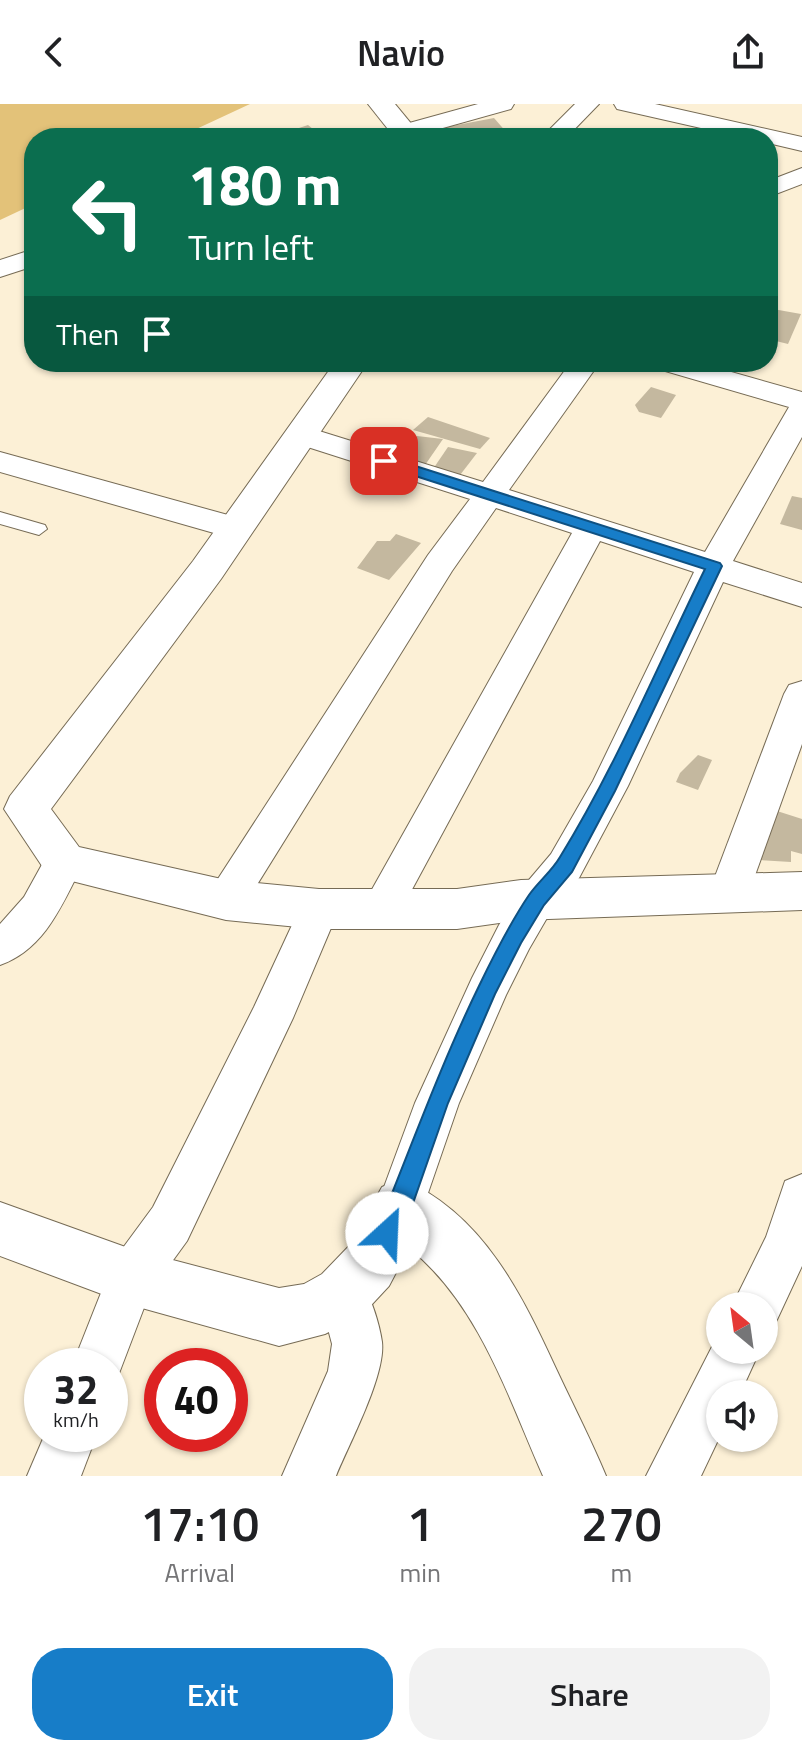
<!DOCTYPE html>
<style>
body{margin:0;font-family:"Titillium Web",sans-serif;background:#f2f2f2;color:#202124;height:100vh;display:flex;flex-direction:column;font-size:30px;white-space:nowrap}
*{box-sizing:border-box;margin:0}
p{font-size:26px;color:#757577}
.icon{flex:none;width:44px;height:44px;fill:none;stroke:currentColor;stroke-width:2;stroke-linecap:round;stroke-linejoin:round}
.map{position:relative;height:1372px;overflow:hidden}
.drawer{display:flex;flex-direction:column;background:#fff;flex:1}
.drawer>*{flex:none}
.top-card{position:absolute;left:24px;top:24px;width:754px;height:244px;border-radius:32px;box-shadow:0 2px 6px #0004;background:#0b6e4f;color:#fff;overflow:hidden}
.needle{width:52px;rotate:331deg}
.controls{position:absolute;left:706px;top:1188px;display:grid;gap:16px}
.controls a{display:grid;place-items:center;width:72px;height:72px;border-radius:50%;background:#fff;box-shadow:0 2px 6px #0004;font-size:40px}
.speed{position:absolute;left:24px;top:1244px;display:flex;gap:16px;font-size:40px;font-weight:700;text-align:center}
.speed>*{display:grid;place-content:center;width:104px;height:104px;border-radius:50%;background:#fff;box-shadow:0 2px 6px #0004;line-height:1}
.speed small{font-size:20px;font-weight:400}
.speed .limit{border:12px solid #d22;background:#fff;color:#111}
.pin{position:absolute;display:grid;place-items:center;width:68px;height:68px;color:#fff;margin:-34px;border-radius:16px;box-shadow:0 4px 12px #0006}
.me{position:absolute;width:88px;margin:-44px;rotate:25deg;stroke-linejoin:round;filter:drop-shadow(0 0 6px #0008)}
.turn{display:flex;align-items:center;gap:28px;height:168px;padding:0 32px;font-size:36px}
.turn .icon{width:104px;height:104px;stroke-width:2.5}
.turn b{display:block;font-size:56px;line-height:68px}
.then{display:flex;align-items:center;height:76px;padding:0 32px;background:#0003;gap:16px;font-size:30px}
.eta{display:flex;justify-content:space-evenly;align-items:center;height:136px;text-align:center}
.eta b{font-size:48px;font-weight:600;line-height:56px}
.primary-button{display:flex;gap:16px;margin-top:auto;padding:16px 32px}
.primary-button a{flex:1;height:92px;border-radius:32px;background:#177dc8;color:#fff;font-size:32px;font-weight:600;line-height:92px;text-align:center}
.primary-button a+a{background:#f2f2f2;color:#202124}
header{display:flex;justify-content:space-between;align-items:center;height:104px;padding:0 32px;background:#fff;font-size:36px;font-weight:600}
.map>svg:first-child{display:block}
.green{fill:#e3c279}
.building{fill:#c4b89f}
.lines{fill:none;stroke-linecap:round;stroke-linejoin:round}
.service-casing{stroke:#766b55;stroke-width:2}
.minor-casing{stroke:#766b55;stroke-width:2}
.tertiary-casing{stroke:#766b55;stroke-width:2}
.secondary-casing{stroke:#766b55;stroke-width:2}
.service{fill:#fff;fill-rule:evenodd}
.minor{fill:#fff;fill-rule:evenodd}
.tertiary{fill:#fff;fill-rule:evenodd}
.secondary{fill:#fff;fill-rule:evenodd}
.route{fill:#177dc8;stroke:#0f5182;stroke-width:2}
</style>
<header><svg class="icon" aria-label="back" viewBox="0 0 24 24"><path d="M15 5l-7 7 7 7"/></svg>Navio<svg class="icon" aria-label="share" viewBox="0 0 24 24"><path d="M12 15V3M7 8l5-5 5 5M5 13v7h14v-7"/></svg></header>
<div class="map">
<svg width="802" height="1372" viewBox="0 0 802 1372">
<rect width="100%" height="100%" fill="#fcf0d6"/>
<path class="green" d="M0,0h250l-73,34h-143v66l-34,16z"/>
<g class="building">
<path d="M494,14l14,16 -5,1 3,3h-76l-5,-7z"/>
<path d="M308,21l16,13h-33l11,-4 -6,-5z"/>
<path d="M773,205l28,5 -13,30 -20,-5v-23z"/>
<path d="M651,283l25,8 -15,23 -22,-6 -4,-7z"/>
<path d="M428,313l62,21 -10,11 -67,-19z"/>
<path d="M417,332l26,3 -20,29 -41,-14 9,-8 12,2z"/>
<path d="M448,343l29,6 -20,26 -24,-10z"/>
<path d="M792,392l10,2v32l-22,-6z"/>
<path d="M396,430l25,9 -32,37 -32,-12 20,-27h13z"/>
<path d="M698,651l14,5 -14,30 -22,-8 4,-9z"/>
<path d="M777,707l25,8v35l-11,-3v11l-32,-2z"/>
</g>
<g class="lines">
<defs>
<path id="service" d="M0,408l45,13 2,4 -8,6 -39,-11z"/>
<g id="minor">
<path d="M478,0h36l-3,5 -104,29h-38l4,-5z"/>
<path d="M575,0h24l-33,34h-25z"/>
<path d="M614,0h41l147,33v14l-34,-8v-5h-23l-128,-29z"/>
<path d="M802,64v16l-34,13v-16z"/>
<path d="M34,145v17l-34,11v-17z"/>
<path d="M571,258h29l-91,128 196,62 84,-145 -134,-39 -4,-6h45l106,30v45l-69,124 69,22v24l-79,-25 -95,204 -49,92 -28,33 -22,38 -23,46 -47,108 -41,119 -17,7 -17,-7 -7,-16 38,-103 57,-125 27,-53 24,-38 28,-33 42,-73 101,-209 -94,-31 -205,380 -14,5 -14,-5 -6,-12 211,-376 -76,-25 -44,63 -212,341 -14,5 -14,-5 -6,-12 6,-12 216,-333 42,-56 -178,-57 -4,-7 4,-7 11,-2 180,56z"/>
<path d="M0,348l246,68 5,8 -5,8 -11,3 -235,-67z"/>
<path d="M802,577v63l-54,151 -6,12 -14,5 -14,-5 -6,-12 76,-201 5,-9z"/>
<path d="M64,742l14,4 6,12c-21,40 -38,87 -84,103v-41l24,-27 26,-47z"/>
<path d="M319,788l14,5 6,12 -46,109 -106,223 -37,51 -35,92 -5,2v-20h-38l42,-106 39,-53 101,-200 51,-110z"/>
<path d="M802,1070v92l-27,58 -11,4v-22h-32l34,-69 19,-56z"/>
<path d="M344,1166l17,8c9,19 18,43 21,64 4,33 -33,102 -46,134h-54l46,-105 4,-27 -13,-49 8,-17z"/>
<path d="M720,1227v19h40l-20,44h-20v42l-19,40h-55z"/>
<path d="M45,1330h52l-16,42h-54z"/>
</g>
<path id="tertiary" d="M401,1075c83,34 123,120 158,196 16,34 33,67 47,101h-63c-35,-79 -64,-172 -134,-228l-20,38 -27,29 -37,19 -46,12 -148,-41 -131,-49v-54l131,47 148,39 25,-4 18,-10 27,-28 33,-59z"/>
<g id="secondary">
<path d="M368,0h27l28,34h-28z"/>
<path d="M335,258h33l-147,217 -170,230 28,38 147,33 93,9h138l64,-9 281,-8v38l-281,10 -64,9h-138l-93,-9 -178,-45 -44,-66 6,-13 183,-235z"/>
</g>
</defs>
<use href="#service" class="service-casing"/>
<use href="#minor" class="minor-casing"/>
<use href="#tertiary" class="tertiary-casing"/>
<use href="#secondary" class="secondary-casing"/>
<use href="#service" class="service"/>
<use href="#minor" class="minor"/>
<use href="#tertiary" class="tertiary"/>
<use href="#secondary" class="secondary"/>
</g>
<path class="route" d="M384,352l336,107 2,3 -107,225 -43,81 -28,33 -23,38 -26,51 -47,109 -36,103 -17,35 -8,3 -8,-3 -3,-8c34,-83 64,-167 103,-247 15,-31 31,-63 50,-91 9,-13 23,-24 31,-38 56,-91 98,-192 145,-288l-327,-105v-7z"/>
</svg>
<div class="controls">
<a><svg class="needle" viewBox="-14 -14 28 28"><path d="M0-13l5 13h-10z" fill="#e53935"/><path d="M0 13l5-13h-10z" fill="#757577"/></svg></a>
<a><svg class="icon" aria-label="sound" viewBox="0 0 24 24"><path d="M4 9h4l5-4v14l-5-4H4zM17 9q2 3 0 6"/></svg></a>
</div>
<div class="speed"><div>32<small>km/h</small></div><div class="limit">40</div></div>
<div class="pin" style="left:384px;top:357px;background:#d93025"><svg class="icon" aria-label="arrive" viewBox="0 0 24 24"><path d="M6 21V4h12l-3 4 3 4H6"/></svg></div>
<svg class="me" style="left:387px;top:1129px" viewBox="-20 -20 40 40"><circle r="19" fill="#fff"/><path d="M0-13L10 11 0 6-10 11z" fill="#177dc8"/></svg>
<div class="top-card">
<div class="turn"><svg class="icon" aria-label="left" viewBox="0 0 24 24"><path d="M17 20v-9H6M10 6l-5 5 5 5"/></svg><div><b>180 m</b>Turn left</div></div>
<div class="then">Then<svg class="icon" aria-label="arrive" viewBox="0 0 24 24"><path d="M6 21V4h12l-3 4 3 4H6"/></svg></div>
</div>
</div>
<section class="drawer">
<div class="eta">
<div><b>17:10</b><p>Arrival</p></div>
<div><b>1</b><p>min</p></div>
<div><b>270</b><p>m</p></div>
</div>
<div class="primary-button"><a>Exit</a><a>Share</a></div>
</section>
